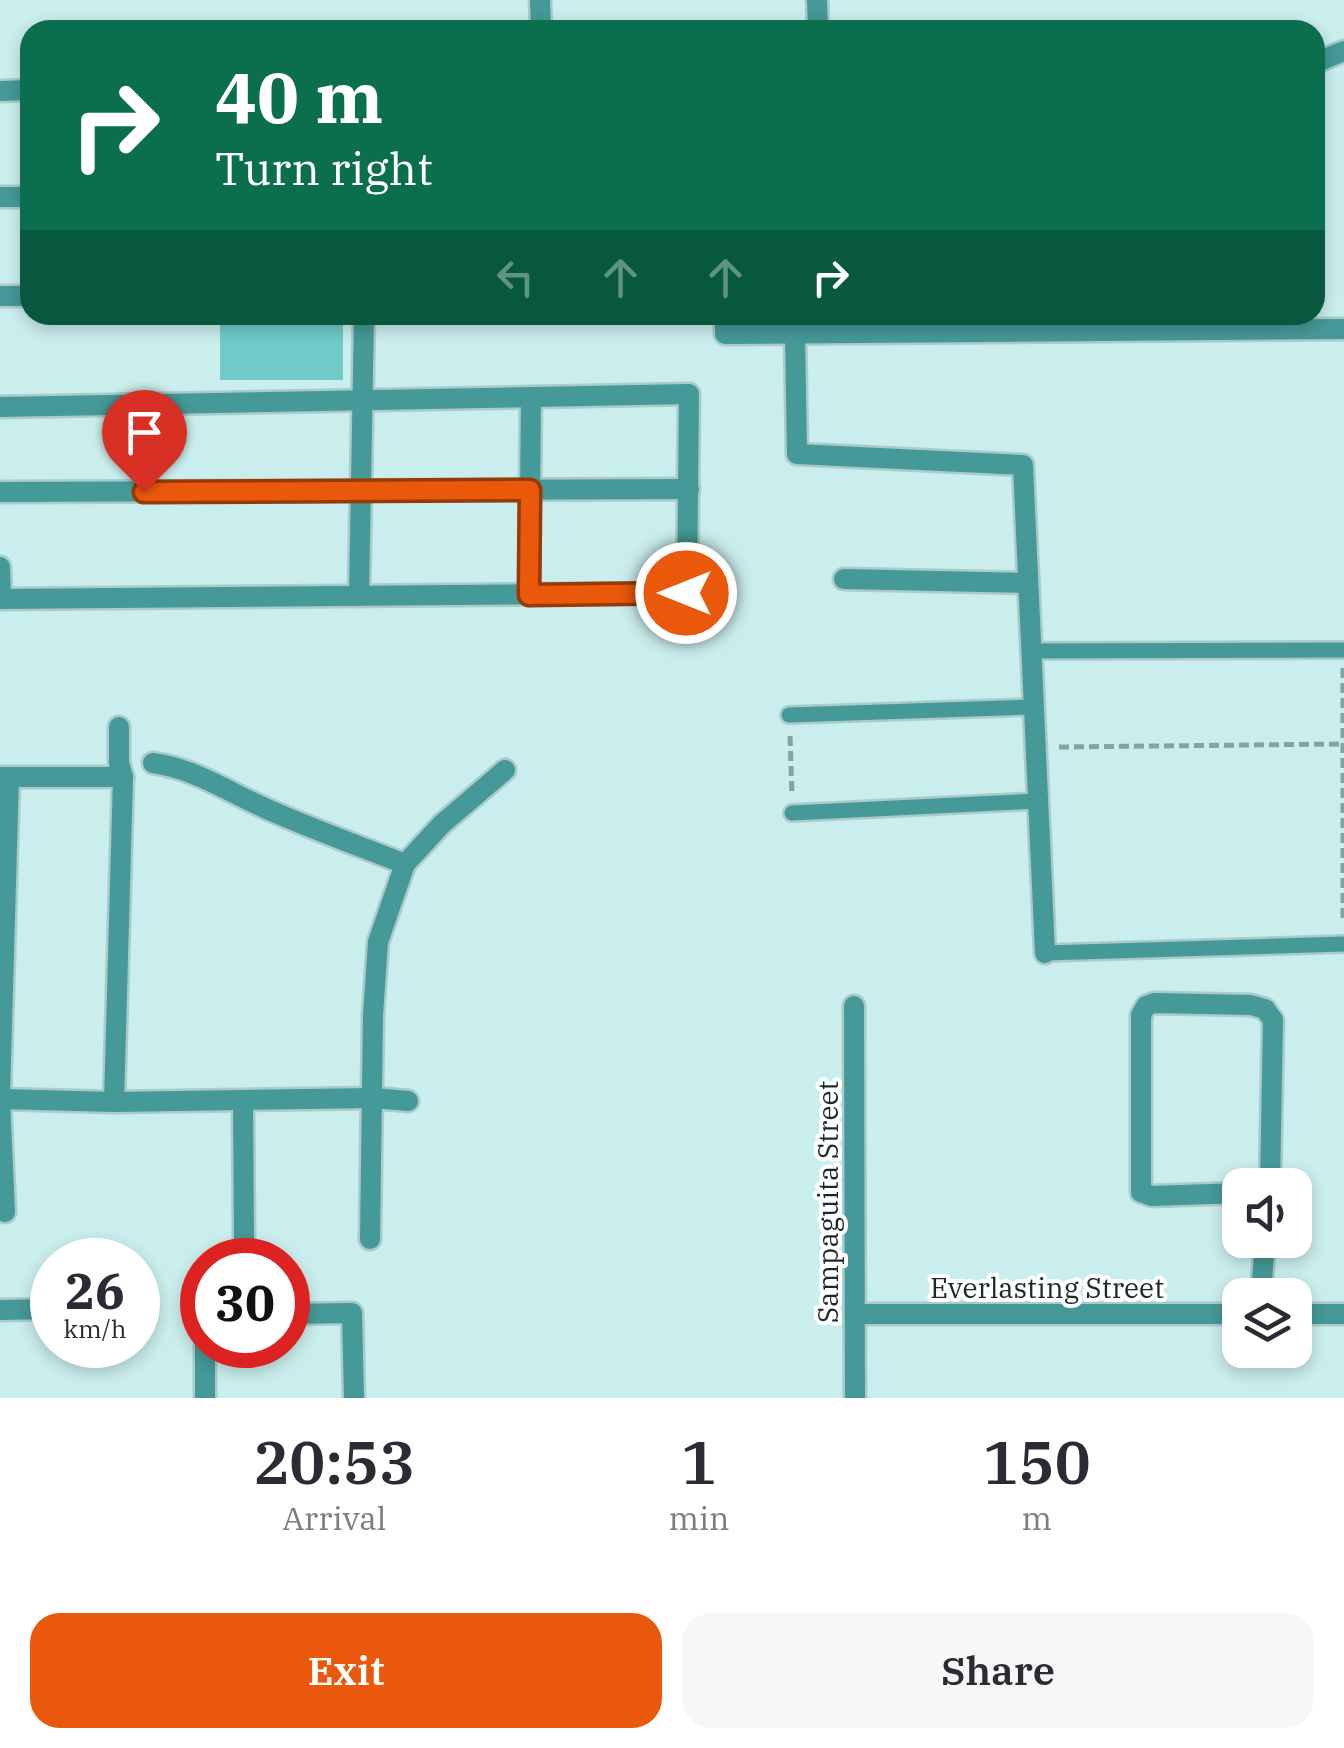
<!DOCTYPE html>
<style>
body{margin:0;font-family:"IBM Plex Serif",serif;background:#f7f7f7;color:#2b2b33;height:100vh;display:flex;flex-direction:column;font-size:38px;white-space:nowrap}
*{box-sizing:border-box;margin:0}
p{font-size:32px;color:#7c7c81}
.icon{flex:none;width:55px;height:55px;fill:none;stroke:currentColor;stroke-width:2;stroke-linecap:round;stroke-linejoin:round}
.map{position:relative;height:1398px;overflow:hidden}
.drawer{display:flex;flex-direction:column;background:#fff;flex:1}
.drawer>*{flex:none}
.hud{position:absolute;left:20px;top:20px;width:1305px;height:305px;border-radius:30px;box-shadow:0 5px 15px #0003;background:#0b6e4f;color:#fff;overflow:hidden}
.fabs{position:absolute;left:1222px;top:1168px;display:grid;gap:20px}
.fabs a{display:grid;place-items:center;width:90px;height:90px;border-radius:20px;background:#fff;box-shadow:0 5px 15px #0003;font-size:50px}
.speed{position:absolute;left:30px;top:1238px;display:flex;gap:20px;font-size:50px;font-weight:700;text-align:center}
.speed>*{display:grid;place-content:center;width:130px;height:130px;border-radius:50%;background:#fff;box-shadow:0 5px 15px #0003;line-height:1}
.speed small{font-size:25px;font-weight:400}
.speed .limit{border:15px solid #d22;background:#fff;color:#111}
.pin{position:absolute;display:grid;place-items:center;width:85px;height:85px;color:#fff;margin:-102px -42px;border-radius:50% 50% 50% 0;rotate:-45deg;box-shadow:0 0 10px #0007}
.pin .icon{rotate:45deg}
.me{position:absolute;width:110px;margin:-55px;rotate:270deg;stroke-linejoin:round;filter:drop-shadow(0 0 8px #0008)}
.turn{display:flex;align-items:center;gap:35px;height:210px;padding:0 30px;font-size:45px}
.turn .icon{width:130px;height:130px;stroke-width:2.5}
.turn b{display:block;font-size:70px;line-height:85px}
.lanes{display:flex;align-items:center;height:95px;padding:0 30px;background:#0003;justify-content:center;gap:50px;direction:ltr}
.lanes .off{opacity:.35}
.eta{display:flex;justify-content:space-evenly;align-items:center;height:170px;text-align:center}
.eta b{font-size:60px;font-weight:600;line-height:70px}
.action{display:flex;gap:20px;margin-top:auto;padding:20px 30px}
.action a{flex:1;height:115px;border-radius:30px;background:#ea580c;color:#fff;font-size:40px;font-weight:600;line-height:115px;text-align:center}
.action a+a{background:#f7f7f7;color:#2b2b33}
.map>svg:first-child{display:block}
.green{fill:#70cac8}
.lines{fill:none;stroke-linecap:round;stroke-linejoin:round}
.service-casing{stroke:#aacbca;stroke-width:20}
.minor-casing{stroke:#aacbca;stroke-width:25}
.path{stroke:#87a2a1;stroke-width:5;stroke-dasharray:10 5;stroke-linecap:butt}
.service{stroke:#459998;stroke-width:15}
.minor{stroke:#459998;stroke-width:20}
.route-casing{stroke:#983908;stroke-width:25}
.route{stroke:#ea580c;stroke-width:18}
.labels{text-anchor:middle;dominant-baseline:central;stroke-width:8;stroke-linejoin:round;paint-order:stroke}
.street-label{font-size:28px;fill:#1b2928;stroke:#fff}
</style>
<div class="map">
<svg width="1344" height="1398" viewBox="0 0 1344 1398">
<rect width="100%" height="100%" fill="#caeeed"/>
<path class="green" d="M220,318l123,1v61h-123z"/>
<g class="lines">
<defs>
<g id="service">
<path d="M1032,651l312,-1"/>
<path d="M789,715l244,-8"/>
<path d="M792,813l246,-12"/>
<path d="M1045,953l299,-9"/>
</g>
<g id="minor">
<path d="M540,0l1,30"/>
<path d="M817,0l1,30"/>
<path d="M1315,63l29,-12"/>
<path d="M0,91l30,-1"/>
<path d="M0,197h30"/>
<path d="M0,296h30"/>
<path d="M725,315v19l619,-5"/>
<path d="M795,334l2,120 226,11 22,488"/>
<path d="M0,407l689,-13 -2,199 -686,6 -1,-32"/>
<path d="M0,492l689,-3"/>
<path d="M844,579l184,4"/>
<path d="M529,595l2,-198"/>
<path d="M359,596l5,-281"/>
<path d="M153,763c43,6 75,29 114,46 45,20 92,37 138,55"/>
<path d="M0,777h123"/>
<path d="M854,1006l1,392"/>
<path d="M0,1095l9,-318"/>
<path d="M0,1099l114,3 260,-4 34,3"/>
<path d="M0,1101l5,111"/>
<path d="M243,1101l1,139"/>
<path d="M114,1102l9,-325 -4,-14v-36"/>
<path d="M1240,1193l-88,3 -11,-4v-177l5,-9 8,-3 97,2 14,4 8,11 -3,165"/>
<path d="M370,1239l3,-224 5,-73 27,-78 37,-40 63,-54"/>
<path d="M1261,1295l4,-55"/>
<path d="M0,1310l52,-1"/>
<path d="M288,1314l64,-1 2,85"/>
<path d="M855,1314h385"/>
<path d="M1295,1314h49"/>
<path d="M205,1345v53"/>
</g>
</defs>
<use href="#service" class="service-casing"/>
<use href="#minor" class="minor-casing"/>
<g class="path">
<path d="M1343,668v254"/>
<path d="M790,736l2,59"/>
<path d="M1059,747l284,-3"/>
</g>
<use href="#service" class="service"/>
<use href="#minor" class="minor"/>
</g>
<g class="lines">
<defs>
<path id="route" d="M144,492l386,-2 -1,105 157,-2"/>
</defs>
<use href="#route" class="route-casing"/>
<use href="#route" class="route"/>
</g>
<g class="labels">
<g class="street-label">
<text transform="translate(827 1202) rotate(-90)">Sampaguita Street</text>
<text x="1047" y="1287">Everlasting Street</text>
</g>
</g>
</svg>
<div class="fabs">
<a><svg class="icon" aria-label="sound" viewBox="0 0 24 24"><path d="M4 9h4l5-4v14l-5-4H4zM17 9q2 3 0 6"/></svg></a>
<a><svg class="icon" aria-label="layers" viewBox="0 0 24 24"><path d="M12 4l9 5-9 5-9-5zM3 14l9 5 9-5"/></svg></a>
</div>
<div class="speed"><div>26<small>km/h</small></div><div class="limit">30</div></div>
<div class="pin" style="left:144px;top:492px;background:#d93025"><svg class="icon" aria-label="arrive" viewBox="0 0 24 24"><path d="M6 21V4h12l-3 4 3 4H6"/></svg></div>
<svg class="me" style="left:686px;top:593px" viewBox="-20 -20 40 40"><circle r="17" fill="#ea580c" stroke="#fff" stroke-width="3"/><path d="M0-11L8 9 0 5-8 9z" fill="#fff"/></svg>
<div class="hud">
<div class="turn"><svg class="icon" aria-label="right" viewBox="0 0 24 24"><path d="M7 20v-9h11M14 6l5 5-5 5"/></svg><div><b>40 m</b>Turn right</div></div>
<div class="lanes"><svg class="icon off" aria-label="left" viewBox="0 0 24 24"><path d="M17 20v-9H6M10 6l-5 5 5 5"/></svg><svg class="icon off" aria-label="ahead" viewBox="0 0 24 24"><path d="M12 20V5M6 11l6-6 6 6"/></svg><svg class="icon off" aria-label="ahead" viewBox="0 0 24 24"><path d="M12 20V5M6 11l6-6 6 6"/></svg><svg class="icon" aria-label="right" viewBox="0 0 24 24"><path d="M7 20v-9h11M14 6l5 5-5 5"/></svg></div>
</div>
</div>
<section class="drawer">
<div class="eta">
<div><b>20:53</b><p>Arrival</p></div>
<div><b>1</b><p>min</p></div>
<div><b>150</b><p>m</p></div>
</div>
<div class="action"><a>Exit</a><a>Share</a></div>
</section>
